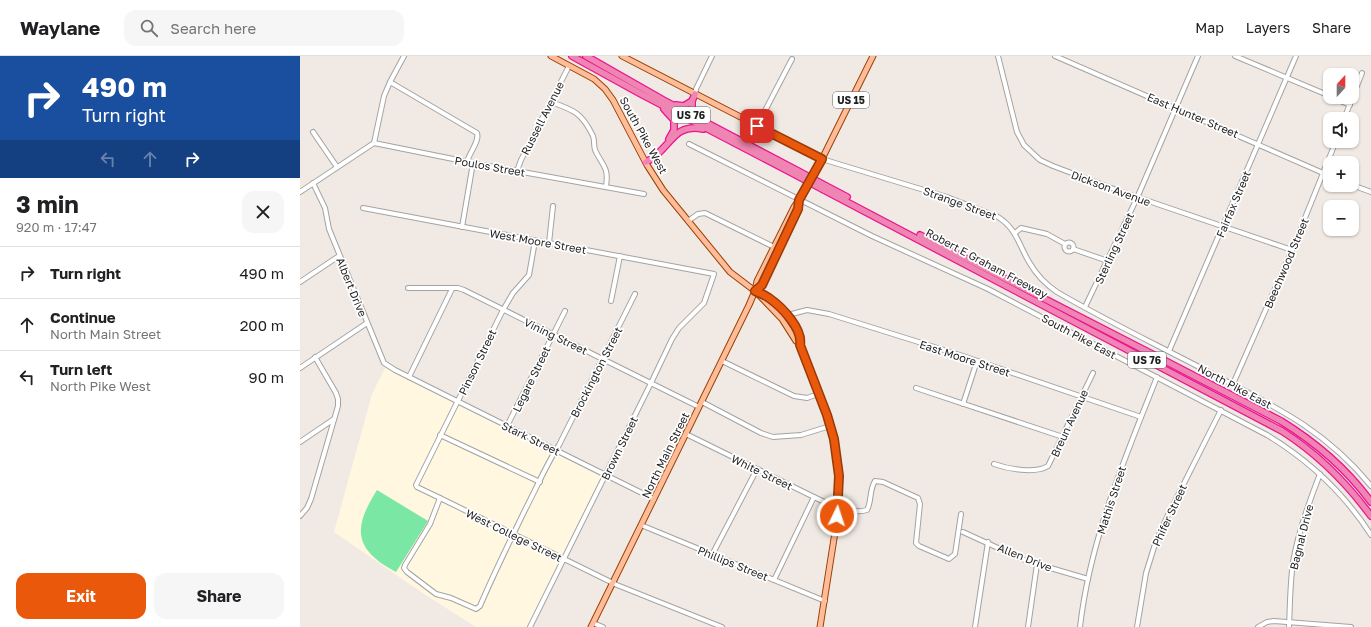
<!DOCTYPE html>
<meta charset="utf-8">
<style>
body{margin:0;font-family:"Golos Text",sans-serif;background:#f6f6f6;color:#202124;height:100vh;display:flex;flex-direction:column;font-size:15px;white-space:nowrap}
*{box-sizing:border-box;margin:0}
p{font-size:13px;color:#757577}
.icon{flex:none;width:22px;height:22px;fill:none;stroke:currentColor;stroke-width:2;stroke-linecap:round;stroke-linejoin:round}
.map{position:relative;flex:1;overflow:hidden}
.side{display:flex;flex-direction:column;background:#fff;width:300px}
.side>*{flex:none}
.banner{background:#1a4fa0;color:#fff;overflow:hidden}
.needle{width:26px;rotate:21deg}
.tools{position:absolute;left:1023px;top:12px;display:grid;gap:8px}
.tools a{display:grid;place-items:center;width:36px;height:36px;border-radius:8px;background:#fff;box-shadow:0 1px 3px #0004;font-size:20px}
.pin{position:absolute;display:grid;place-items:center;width:34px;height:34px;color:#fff;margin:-17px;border-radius:8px;box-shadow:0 2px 6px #0006}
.me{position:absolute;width:44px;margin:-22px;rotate:4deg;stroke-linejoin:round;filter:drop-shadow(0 0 3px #0008)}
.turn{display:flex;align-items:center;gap:14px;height:84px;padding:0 16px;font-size:18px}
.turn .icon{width:52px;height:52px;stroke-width:2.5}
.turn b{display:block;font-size:28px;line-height:34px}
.lanes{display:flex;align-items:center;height:38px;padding:0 16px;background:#0003;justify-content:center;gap:20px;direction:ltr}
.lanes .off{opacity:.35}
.round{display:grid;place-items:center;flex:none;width:42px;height:42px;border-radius:12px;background:#f6f6f6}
.overview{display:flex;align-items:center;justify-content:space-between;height:68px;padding:0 16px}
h1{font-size:24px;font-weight:700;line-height:30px}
.cta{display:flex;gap:8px;margin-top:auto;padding:8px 16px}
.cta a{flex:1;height:46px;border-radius:12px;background:#ea580c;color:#fff;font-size:16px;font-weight:700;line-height:46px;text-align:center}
.cta a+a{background:#f6f6f6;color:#202124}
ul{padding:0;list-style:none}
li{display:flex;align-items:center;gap:12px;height:52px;padding:0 16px;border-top:1px solid #e0e0e0}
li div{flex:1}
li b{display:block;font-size:15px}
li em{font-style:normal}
header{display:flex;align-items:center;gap:24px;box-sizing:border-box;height:56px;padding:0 20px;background:#fff;border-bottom:1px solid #e0e0e0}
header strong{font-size:19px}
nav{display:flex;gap:22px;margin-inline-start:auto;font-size:14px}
.search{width:280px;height:36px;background:#f6f6f6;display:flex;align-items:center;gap:10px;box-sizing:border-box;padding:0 14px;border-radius:12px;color:#757577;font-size:15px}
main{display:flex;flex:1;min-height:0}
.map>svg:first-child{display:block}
.education{fill:#fff7df}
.pitch{fill:#7be7a4}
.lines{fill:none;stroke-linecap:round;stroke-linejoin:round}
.minor-casing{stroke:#a3a3a3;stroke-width:6}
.major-casing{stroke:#9a4200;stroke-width:7}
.highway-casing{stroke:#ec1492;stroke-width:8}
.minor{stroke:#fff;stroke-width:4}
.major{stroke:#ffbc9b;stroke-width:5}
.highway{stroke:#ef85b2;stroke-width:5.5}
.highway-bridge-casing{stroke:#ec1492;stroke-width:8;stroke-linecap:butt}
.highway-bridge{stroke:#ef85b2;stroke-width:5.5}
.route-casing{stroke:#983908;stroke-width:10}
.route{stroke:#ea580c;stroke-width:7}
.labels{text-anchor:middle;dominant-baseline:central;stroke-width:3.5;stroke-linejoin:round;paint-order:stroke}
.shield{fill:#fff;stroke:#626262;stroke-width:1}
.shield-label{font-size:10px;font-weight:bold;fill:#1f1f1f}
.street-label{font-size:11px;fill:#1f1f1f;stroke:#fff}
</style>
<header>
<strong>Waylane</strong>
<div class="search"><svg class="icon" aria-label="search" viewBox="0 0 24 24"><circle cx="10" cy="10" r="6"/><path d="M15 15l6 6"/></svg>Search here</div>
<nav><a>Map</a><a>Layers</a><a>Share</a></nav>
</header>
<main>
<section class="side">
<div class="banner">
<div class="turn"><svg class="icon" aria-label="right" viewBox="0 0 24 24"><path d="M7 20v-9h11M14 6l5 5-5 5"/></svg><div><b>490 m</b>Turn right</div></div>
<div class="lanes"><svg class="icon off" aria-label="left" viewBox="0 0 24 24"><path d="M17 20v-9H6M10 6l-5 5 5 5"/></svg><svg class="icon off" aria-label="ahead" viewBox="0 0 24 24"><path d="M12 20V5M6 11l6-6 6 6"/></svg><svg class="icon" aria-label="right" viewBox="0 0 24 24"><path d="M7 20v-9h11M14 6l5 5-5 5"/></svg></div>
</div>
<div class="overview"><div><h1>3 min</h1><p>920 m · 17:47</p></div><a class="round"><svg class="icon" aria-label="close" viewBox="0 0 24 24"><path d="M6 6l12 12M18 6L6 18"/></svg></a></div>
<ul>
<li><svg class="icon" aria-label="right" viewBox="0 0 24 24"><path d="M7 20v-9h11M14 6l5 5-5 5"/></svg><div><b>Turn right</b></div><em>490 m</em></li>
<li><svg class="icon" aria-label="ahead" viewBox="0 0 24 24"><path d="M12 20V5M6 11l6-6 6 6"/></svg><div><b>Continue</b><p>North Main Street</p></div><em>200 m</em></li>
<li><svg class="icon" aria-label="left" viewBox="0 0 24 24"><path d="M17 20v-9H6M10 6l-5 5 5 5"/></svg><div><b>Turn left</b><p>North Pike West</p></div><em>90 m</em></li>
</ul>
<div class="cta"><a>Exit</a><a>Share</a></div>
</section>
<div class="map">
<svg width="1071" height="571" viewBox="0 0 1071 571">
<rect width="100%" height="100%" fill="#f1eae4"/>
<path class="education" d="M85,312l217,109 -75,150h-51l-55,-35 -87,-60 38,-138z"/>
<path class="pitch" d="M77,434l51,31 -32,51c-7,-4 -15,-8 -21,-14 -25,-21 -12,-45 2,-68z"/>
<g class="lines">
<defs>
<g id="minor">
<path d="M698,0l19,76 7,13 16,15 13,6 69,26 170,58"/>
<path d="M755,0l275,120"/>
<path d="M935,0l95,40"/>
<path d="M90,26l87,51c3,8 -8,20 -10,29"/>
<path d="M395,38l1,-5 16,-33"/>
<path d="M1031,41l19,8"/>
<path d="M251,46c23,8 31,11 42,34 2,5 0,11 3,16 7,14 13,16 10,34"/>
<path d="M1044,63l18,-46"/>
<path d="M457,70l35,-67"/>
<path d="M13,76l24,35"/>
<path d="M74,87l99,20 171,31"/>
<path d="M389,88l183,92 116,53 279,146c43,26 77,58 104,100"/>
<path d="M522,103l125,38 51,20c18,11 21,28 31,45 7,12 16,22 28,30 53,31 109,57 163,86 60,31 107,54 151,108"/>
<path d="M217,115l4,-11 48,-94"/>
<path d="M13,127l12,25 4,21 55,134 11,7 62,31 197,98"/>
<path d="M1052,129l19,7"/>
<path d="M0,136l74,-49 10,-47 6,-14 14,-26"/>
<path d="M63,152l351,66 -10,29 -25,25 -7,11 -21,44 -121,244"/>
<path d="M388,165l10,-7 7,-1 69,34"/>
<path d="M162,171l11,-64"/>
<path d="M715,177l6,-5 26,6 18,10"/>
<path d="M235,185l-6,34 -16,18 -10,17 -87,175 1,2 23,11 177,87 105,42"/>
<circle cx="769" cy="191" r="4.5"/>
<path d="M249,187l4,-37"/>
<path d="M773,193l35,12"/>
<path d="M0,226l39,-26"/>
<path d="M108,232h50l6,2 235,117"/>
<path d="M311,245l9,-45"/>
<path d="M785,251l52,-109 61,-142"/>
<path d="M488,259l19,-5 22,4 131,41 181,62"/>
<path d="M869,295l127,-295"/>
<path d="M422,305l72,35 13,2 11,-4"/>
<path d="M0,312l67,-45"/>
<path d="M109,321l43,-88"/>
<path d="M933,328l59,-134 44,-109"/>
<path d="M616,332l147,49"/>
<path d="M402,346l59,31 12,4 28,-2 29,-9"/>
<path d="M663,348l14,-43"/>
<path d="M207,370l58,-115"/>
<path d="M386,378l128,63c14,7 38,18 53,13 5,-9 2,-20 8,-29l8,1 35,16 2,6 -4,39 3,3 30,13 6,-5 6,-40"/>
<path d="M140,379l100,47"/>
<path d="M0,386l34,-23"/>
<path d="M694,408c14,5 41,10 54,2l45,-93"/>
<path d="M140,442l-10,26 -25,41 -1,3 3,4 29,22 15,4 25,11 4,-3c14,-33 30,-65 46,-98 11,-21 20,-43 33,-63l76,-151"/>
<path d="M0,460l7,-8 4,-9 27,-93v-7l-2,-6 -21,-36"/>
<path d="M341,469l184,76"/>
<path d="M663,476l59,27 15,5 51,15"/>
<path d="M412,499l45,-86"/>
<path d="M474,524l40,-83"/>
<path d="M293,567l10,4"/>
<path d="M675,571l13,-85"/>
<path d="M728,571l9,-63"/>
<path d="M780,571c10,-88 45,-169 77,-250"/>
<path d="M837,571l9,-54 10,-32 12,-26 53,-105"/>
<path d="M958,571l9,-5 7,-1 77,6"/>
<path d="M989,571c1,-22 1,-43 4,-65 5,-30 16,-60 27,-88"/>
</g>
<g id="major">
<path d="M251,0l43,23 11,10 8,11 34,65 16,25 67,82 25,19 14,7 19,17 13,25v5l29,81 8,38 1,29 -3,33 -16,101"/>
<path d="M322,0l200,103"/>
<path d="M455,235l7,-6 37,-76v-9"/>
<path d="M458,238l24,25 14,22 5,4"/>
<path d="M291,571l158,-322 6,-14 2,-10 37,-74 5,-7 23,-41 51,-103"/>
</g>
<g id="highway">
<path d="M272,0l69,38 155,81"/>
<path d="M286,0l77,44 135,71"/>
<path d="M395,38l-3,7v8l8,8"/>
<path d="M376,49l8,1 8,-5"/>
<path d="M364,53l10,11v10l-5,9"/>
<path d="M346,106c24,-11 26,-40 57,-33"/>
<path d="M526,130l21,11"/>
<path d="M524,134l458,241c36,23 64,51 89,85"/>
<path d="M620,179l234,120 127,66c34,21 66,48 90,81"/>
</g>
</defs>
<use href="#minor" class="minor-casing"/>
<use href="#major" class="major-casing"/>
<use href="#highway" class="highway-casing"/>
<use href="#minor" class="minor"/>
<use href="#major" class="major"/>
<use href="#highway" class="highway"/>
<defs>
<g id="highway-bridge">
<path d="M498,115l28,15"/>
<path d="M496,119l28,15"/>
</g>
</defs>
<use href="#highway-bridge" class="highway-bridge-casing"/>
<use href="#highway-bridge" class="highway-bridge"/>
</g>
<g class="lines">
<defs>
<path id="route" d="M457,70l65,33 -23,41 -1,9 -36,76 -7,6c5,2 10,4 14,7 13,9 34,31 31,47l27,70 7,24 5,37 -2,40"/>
</defs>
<use href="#route" class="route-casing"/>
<use href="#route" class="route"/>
</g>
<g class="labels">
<g class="shield">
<rect x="533" y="36" width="36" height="16" rx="3"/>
<rect x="372" y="51" width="38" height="16" rx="3"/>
<rect x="828" y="296" width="38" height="16" rx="3"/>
</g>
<g class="shield-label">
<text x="551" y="44">US 15</text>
<text x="391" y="59">US 76</text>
<text x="847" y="304">US 76</text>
</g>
<g class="street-label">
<text transform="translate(893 59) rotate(23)">East Hunter Street</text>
<text transform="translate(242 62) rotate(-63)">Russell Avenue</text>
<text transform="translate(344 79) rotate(61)">South Pike West</text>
<text transform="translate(190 110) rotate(10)">Poulos Street</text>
<text transform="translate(811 132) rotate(20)">Dickson Avenue</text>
<text transform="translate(660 147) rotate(20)">Strange Street</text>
<text transform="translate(933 148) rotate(-67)">Fairfax Street</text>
<text transform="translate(238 185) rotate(10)">West Moore Street</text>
<text transform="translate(814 192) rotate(-65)">Sterling Street</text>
<text transform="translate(687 207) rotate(28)">Robert E Graham Freeway</text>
<text transform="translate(986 207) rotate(-67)">Beechwood Street</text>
<text transform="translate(52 231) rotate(68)">Albert Drive</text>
<text transform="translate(256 280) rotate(26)">Vining Street</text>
<text transform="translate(779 280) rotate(28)">South Pike East</text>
<text transform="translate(665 302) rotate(18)">East Moore Street</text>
<text transform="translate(177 306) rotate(-64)">Pinson Street</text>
<text transform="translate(296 316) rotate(-63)">Brockington Street</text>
<text transform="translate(231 323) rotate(-64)">Legare Street</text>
<text transform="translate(935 330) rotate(28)">North Pike East</text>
<text transform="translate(769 367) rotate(-65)">Breun Avenue</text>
<text transform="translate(231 382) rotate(26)">Stark Street</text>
<text transform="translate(319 392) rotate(-64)">Brown Street</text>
<text transform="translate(365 399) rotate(-64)">North Main Street</text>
<text transform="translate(462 416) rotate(26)">White Street</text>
<text transform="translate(811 444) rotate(-72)">Mathis Street</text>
<text transform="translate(869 459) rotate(-65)">Phifer Street</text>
<text transform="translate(214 479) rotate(26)">West College Street</text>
<text transform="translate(1001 481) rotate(-76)">Bagnal Drive</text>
<text transform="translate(725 501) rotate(22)">Allen Drive</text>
<text transform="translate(433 507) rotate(22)">Phillips Street</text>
</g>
</g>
</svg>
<div class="tools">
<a><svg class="needle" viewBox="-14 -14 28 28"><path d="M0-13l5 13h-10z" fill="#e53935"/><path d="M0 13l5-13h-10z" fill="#757577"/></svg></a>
<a><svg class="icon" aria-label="sound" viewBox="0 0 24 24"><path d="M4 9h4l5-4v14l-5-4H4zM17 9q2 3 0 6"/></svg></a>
<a>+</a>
<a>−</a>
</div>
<div class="pin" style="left:457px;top:70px;background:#d93025"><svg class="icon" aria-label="arrive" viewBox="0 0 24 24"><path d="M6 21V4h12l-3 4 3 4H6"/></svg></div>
<svg class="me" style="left:537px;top:460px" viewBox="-20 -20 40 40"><circle r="17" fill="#ea580c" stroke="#fff" stroke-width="3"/><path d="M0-11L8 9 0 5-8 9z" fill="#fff"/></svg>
</div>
</main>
